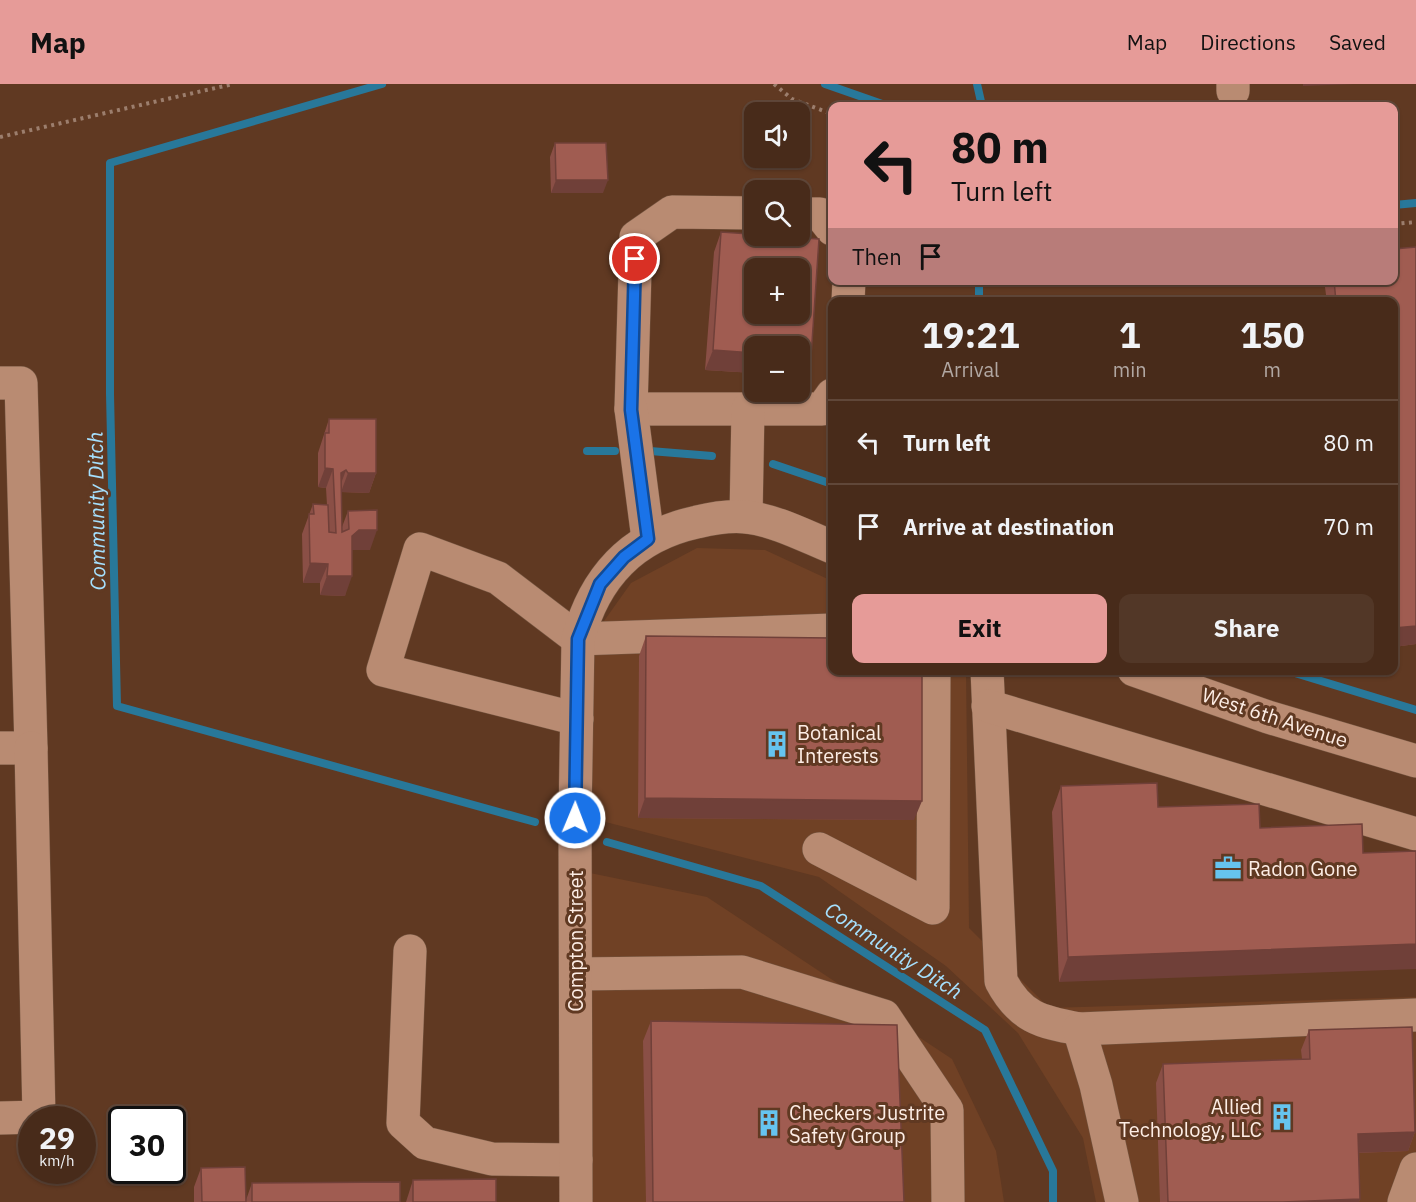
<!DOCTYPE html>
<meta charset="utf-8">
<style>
body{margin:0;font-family:"IBM Plex Sans",sans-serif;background:#523727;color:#f1f3f6;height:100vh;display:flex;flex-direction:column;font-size:22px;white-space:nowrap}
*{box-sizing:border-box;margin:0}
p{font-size:20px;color:#b1a7a2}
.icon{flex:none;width:33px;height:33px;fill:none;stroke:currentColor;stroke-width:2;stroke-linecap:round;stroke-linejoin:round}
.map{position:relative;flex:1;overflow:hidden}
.panel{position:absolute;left:828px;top:213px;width:570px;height:378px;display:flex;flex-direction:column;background:#482b1a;border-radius:12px;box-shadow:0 2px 4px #0004,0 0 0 2px #604739}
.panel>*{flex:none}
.top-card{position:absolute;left:828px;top:18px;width:570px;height:183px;border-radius:12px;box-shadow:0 2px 4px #0004,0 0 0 2px #604739;background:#e69b98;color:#111;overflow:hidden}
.buttons{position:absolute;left:744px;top:18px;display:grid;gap:12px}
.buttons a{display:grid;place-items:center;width:66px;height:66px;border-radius:12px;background:#482b1a;box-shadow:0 2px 4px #0004,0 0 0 2px #604739;font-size:30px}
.speed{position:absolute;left:18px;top:1022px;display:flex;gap:12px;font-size:30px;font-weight:700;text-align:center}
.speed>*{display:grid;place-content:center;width:78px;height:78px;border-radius:50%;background:#482b1a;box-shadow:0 2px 4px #0004,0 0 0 2px #604739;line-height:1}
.speed small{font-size:15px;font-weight:400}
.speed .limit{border:3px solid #111;border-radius:9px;background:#fff;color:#111}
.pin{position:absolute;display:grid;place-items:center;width:51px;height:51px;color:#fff;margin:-26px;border:3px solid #fff;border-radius:50%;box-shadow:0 2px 6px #0007}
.me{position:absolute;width:66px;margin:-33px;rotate:1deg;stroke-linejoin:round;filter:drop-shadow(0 0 4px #0008)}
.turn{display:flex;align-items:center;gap:21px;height:126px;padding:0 24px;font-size:27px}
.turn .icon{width:78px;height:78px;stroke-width:2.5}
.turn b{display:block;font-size:42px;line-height:51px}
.then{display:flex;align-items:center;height:57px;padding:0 24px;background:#0003;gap:12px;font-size:22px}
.eta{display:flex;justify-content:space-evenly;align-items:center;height:102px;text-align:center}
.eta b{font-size:36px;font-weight:700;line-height:42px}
.action{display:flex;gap:12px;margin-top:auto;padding:12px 24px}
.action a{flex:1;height:69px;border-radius:12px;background:#e69b98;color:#111;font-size:24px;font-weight:700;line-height:69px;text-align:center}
.action a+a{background:#523727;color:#f1f3f6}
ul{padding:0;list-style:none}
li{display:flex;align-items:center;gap:18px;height:84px;padding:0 24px;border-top:2px solid #604739}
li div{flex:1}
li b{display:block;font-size:22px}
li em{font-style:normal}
header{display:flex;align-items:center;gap:36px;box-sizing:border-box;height:84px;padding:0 30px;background:#e69b98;color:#111}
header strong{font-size:28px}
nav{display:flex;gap:33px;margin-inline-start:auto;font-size:21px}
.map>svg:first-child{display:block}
.built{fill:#704125}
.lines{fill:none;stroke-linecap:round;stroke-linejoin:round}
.stream{stroke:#28789a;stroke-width:8}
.minor-casing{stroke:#745540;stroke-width:34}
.path{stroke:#9c7e6d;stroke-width:4;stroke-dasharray:3 4.5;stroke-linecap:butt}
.minor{stroke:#b98b72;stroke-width:33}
.wall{fill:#8a4f46}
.shaded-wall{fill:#704039}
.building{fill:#a05c51;stroke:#704039;stroke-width:1.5;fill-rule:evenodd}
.route-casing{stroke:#114b97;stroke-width:15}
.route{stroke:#1a73e8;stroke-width:10}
.labels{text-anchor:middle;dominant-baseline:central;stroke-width:6;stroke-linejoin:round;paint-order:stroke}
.street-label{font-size:20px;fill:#fdede5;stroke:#603922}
.poi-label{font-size:20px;fill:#fdede5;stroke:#603922;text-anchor:start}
.water-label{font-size:21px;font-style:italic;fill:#a5e0fe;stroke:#603922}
</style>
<header>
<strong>Map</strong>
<nav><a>Map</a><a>Directions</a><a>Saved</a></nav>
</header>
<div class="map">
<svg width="1416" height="1118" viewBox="0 0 1416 1118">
<rect width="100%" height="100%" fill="#603922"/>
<g class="built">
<path d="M697,464l68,2 67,31v89l134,1 3,257 80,80 367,-11v205h-320l-13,-64 -65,-105 -72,-67 -127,-89 -229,-59 2,-180 39,-55z"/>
<path d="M590,789l117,24 245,162 44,92 8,51h-413z"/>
</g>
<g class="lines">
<g class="stream">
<path d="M382,0l-272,79v231l7,312 418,116"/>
<path d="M825,0l63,22"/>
<path d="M977,0l5,22"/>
<path d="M1394,121l22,-2"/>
<path d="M979,218v-22"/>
<path d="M587,367h28"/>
<path d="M650,367l62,5"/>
<path d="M773,380l59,20"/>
<path d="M1285,586l131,40"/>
<path d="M607,758l154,44 224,144 68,141v31"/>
</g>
<defs>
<g id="minor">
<path d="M1233,0v7"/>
<path d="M754,129l-82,-1 -36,25 -5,172h191l10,-14"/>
<path d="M800,130h20l12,15"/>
<path d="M848,218l1,-22"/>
<path d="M0,299h21l10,365h-31"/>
<path d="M631,325l17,130"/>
<path d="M746,433l2,-108"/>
<path d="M987,586l14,311c19,36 39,41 78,48l337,-14"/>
<path d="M1134,586l134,47 148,44"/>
<path d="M988,622l428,128"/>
<path d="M577,635l-194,-49 37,-121 78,29 80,61 254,-9"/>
<path d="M819,765l114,59 1,-238"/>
<path d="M410,867l-7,172 22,20 67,16 84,1"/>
<path d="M576,890l166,-2 142,44 63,94 1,92"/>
<path d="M1079,945l17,56 26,117"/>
<path d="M0,1034l39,-1 -8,-369"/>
<path d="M576,1118l-1,-384 3,-179c17,-63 55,-103 119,-117 16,-4 33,-7 50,-5 30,4 58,19 85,30"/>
<path d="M1404,1118l12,-33"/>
</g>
</defs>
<use href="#minor" class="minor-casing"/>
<g class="path">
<path d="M774,0l18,15 40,15"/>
<path d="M0,53l233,-53"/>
<path d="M1394,140l22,-2"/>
</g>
<use href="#minor" class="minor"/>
</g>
<g class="wall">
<path d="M555,59l48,50h-52l-1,-36z"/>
<path d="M721,148l90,125 -7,19 -50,-30v27l-49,-3 9,-118z"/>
<path d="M1416,163v397l-22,3v-345h-67l-3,-22h70z"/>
<path d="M329,335l47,54 -7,20 -28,-1 1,35 6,-16 22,39h-18l-7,46 -25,-1v-12h-17l-1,-49 11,-30 14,1 -1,-17 -8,-1v-34z"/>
<path d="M646,552l268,184 -276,-2 1,-162z"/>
<path d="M1061,702l199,42 103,25 -304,129 -7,-170z"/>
<path d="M651,937l253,181h-258l-3,-161z"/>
<path d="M1309,946l106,102 -7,19 -50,2 2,46 -1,3h-199l-4,-119 7,-19 139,-5 -1,-9z"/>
<path d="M201,1084l45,32 6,-17 148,19h-206v-15z"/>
<path d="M413,1096l83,22h-90z"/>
</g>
<g class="shaded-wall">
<path d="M1303,0h52l-52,2z"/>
<path d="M556,96h52l-5,13h-52z"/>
<path d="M713,266l41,3v20l-49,-3z"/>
<path d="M800,272l11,1 -7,19h-4z"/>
<path d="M325,384l8,1 -7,19 -8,-1z"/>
<path d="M346,386l-7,19 -5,3 7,-19z"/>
<path d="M348,389h28l-7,20 -28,-1z"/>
<path d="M359,446h18l-7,20h-19l1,-14z"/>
<path d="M310,479l18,1 -8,19h-17z"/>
<path d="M327,492h25l-7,20 -25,-1z"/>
<path d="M1416,542v18l-22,3v-19z"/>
<path d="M645,714l277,3 -8,19 -276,-2z"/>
<path d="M1416,860v25l-357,13 9,-25z"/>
<path d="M1415,1048l-7,19 -58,2 8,-19z"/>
<path d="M1360,1115l-1,3h-76z"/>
</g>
<g class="building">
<path d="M555,59h51l2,37h-52z"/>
<path d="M721,148l98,7 -8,118 -11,-1v-10h-46v7l-41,-3zM754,184h46v46h-46z"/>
<path d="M1416,163v379l-22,2v-326h-58l-2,-22h60v-31z"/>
<path d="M329,335h47v54h-28l-2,-3 -5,3 1,59 7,-3 -1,-18 29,-1v20h-18l-7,6v40h-25l1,-12 -18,-1 -1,-49h5l-1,-10 15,1 1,27 7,1 -3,-64 -8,-1v-35h4z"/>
<path d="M646,552l186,2v32h90v131l-277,-3z"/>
<path d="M1157,699l1,24 101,-3 1,24 102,-4 1,29 53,-2v93l-348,13 -7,-171z"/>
<path d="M651,937l246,4 7,177h-251z"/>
<path d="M1412,943l3,105 -57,2 2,65 -77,3h-115l-5,-138 147,-5 -1,-29z"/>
<path d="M245,1083l1,35h-44l-1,-34z"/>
<path d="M496,1095v23h-83v-22z"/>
<path d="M400,1098v20h-148v-19z"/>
</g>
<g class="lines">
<defs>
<path id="route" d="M575,734l3,-179 22,-55 24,-27 24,-18 -17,-129 4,-151"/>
</defs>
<use href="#route" class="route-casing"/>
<use href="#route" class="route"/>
</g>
<defs>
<symbol id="building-bare" viewBox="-9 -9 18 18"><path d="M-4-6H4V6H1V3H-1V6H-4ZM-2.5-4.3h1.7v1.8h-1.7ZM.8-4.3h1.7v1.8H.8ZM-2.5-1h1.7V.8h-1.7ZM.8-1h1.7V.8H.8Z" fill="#66c4ef" stroke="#603922" stroke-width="2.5" paint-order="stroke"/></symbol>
<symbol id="office-bare" viewBox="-9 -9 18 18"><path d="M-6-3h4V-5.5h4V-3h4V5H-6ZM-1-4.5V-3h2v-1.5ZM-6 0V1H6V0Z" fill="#66c4ef" stroke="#603922" stroke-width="2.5" paint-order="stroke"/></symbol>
</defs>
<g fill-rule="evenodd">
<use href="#building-bare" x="758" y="641" width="38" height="38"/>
<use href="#office-bare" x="1209" y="765" width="38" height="38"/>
<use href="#building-bare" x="1263" y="1014" width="38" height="38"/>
<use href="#building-bare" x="750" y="1020" width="38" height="38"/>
</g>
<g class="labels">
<g class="street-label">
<text transform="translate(1275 633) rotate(18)">West 6th Avenue</text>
<text transform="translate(575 857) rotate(-90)">Compton Street</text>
</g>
<g class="poi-label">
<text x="797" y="648">Botanical<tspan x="797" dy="23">Interests</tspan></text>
<text x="1248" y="784">Radon Gone</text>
<text x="1262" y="1022" text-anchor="end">Allied<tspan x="1262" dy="23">Technology, LLC</tspan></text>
<text x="789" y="1028">Checkers Justrite<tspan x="789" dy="23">Safety Group</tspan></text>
</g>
<g class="water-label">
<text transform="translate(96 427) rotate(-91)">Community Ditch</text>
<text transform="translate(894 866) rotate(33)">Community Ditch</text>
</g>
</g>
</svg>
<div class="buttons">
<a><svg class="icon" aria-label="sound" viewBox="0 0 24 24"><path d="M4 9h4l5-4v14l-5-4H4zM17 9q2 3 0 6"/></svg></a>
<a><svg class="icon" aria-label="search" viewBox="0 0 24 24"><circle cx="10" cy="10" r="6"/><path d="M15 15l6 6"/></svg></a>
<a>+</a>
<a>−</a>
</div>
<div class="speed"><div>29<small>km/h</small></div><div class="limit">30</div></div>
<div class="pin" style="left:635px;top:175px;background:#d93025"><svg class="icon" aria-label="arrive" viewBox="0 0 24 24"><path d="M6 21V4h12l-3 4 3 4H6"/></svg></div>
<svg class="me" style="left:575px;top:734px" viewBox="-20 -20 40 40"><circle r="17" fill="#1a73e8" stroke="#fff" stroke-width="3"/><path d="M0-11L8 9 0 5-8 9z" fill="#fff"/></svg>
<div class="top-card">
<div class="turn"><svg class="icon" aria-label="left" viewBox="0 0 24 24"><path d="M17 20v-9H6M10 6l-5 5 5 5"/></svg><div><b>80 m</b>Turn left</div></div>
<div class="then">Then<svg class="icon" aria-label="arrive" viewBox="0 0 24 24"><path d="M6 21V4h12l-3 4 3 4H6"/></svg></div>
</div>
<section class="panel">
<div class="eta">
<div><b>19:21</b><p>Arrival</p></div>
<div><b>1</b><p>min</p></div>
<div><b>150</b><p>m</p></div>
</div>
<ul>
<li><svg class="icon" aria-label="left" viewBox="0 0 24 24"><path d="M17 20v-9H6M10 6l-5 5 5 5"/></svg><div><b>Turn left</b></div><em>80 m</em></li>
<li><svg class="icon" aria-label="arrive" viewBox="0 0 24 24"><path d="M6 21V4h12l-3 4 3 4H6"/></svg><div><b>Arrive at destination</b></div><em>70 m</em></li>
</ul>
<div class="action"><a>Exit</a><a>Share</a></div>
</section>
</div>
